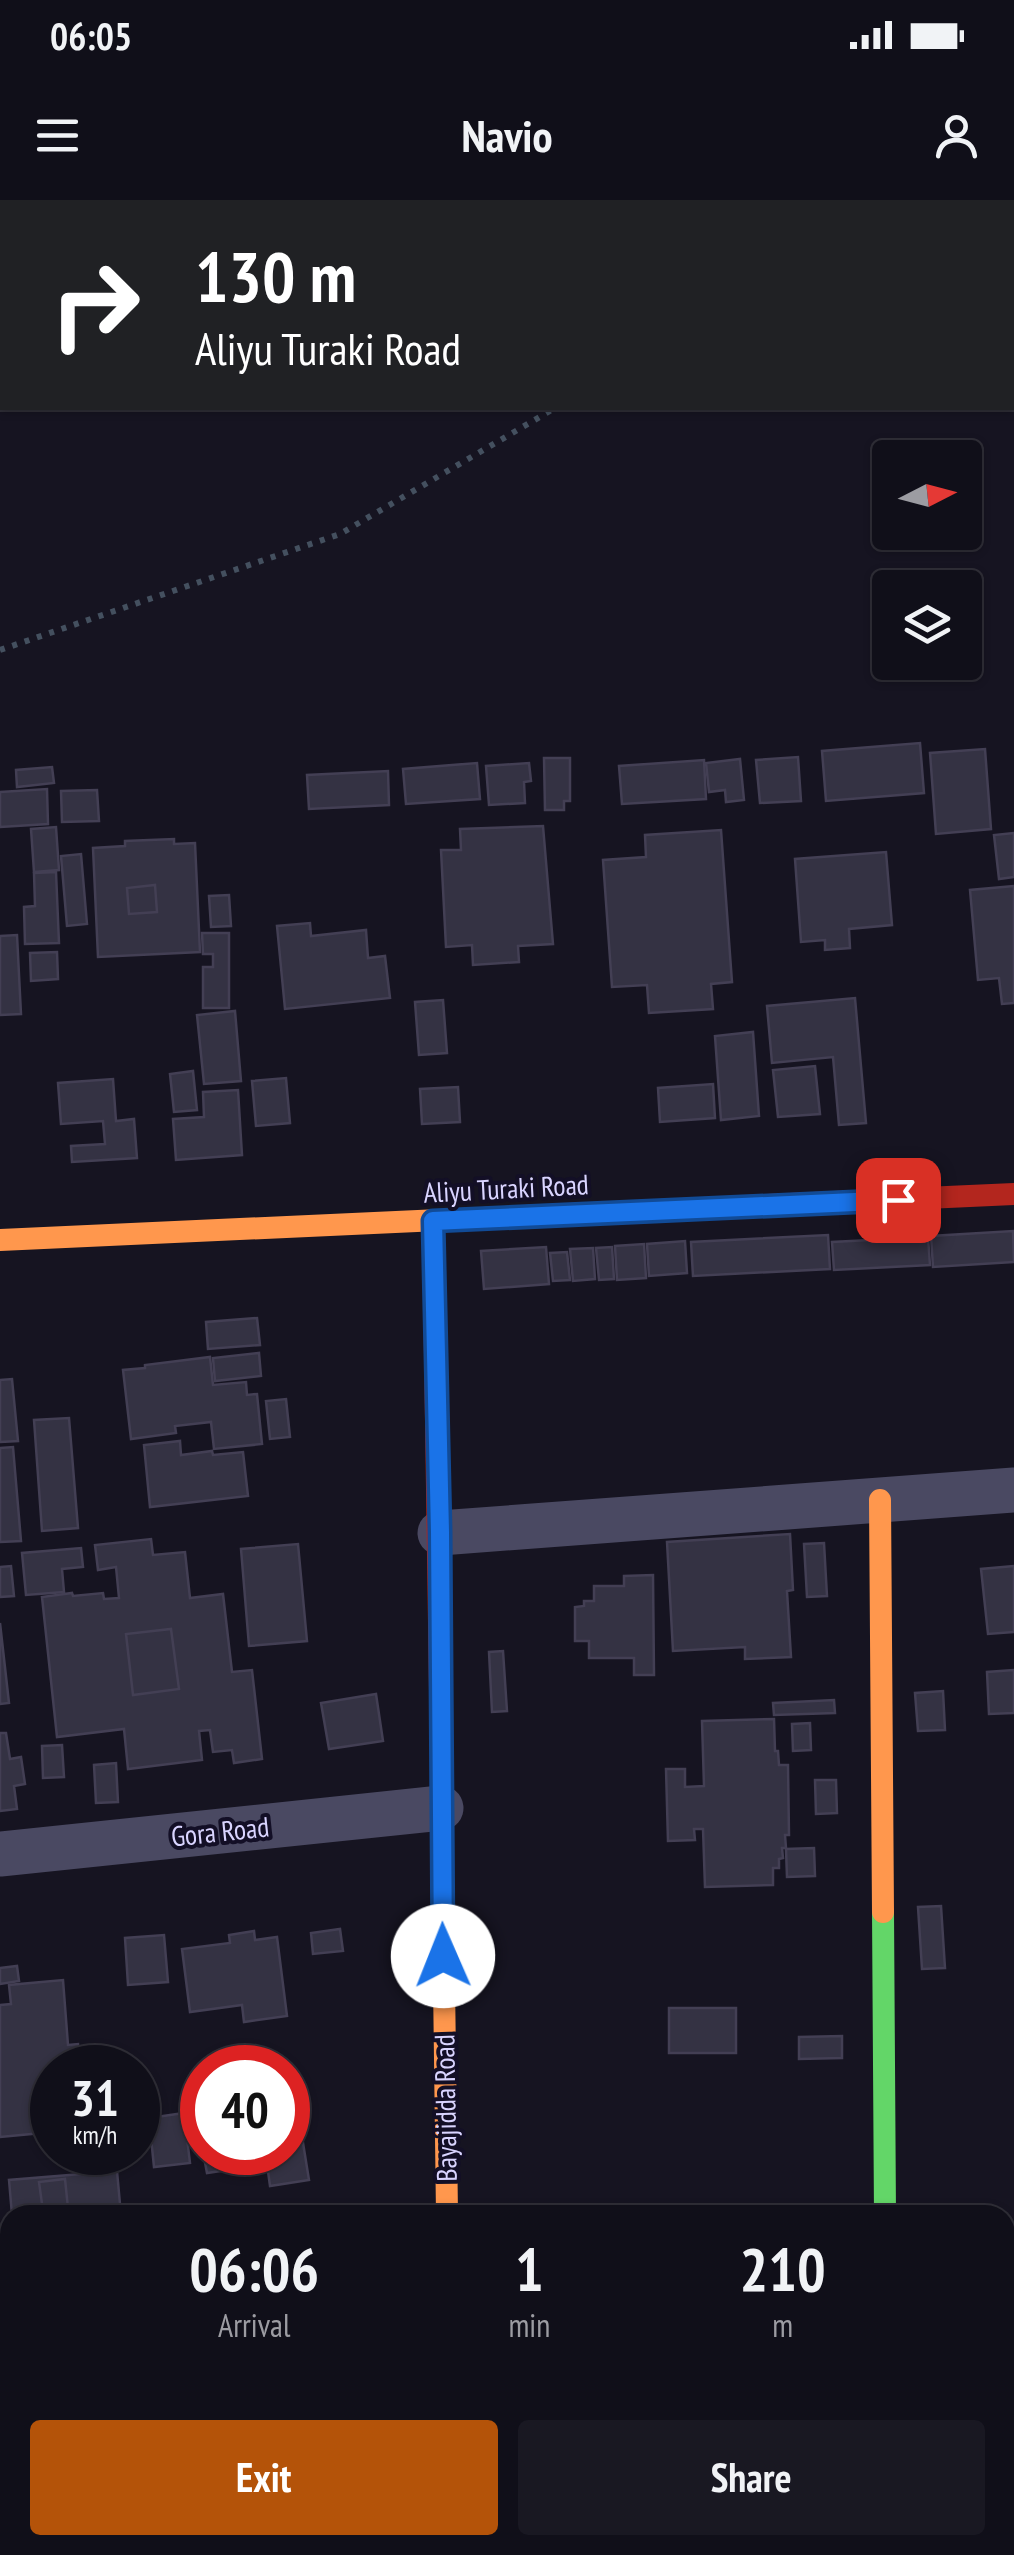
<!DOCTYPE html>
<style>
body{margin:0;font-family:"PT Sans Narrow",sans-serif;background:#191822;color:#f1f3f6;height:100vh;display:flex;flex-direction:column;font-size:38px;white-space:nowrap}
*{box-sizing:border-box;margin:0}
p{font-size:32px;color:#9c9ca2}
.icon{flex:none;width:55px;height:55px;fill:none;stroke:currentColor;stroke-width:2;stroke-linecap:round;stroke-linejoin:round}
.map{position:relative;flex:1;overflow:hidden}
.side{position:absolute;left:0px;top:2005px;width:1015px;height:350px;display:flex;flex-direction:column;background:#100f19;border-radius:30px 30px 0 0;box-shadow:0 2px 8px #0004,0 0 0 2px #302f38}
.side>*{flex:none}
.hud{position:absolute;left:0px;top:0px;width:1015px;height:210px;box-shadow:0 2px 8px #0004,0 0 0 2px #302f38;background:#202124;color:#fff;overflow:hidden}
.needle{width:65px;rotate:84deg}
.controls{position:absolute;left:872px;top:240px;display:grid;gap:20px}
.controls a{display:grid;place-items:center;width:110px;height:110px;border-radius:10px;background:#100f19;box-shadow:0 2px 8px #0004,0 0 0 2px #302f38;font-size:50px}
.speed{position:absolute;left:30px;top:1845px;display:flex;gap:20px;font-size:50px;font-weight:700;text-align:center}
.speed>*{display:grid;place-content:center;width:130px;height:130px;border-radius:50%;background:#100f19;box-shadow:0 2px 8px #0004,0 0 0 2px #302f38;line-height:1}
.speed small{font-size:25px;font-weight:400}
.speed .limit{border:15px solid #d22;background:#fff;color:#111}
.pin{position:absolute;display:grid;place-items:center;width:85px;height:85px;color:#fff;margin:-42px;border-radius:20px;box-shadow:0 5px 15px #0006}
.me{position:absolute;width:110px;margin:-55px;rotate:359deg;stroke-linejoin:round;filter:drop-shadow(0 0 8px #0008)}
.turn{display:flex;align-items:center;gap:35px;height:210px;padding:0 30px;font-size:45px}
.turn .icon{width:130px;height:130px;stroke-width:2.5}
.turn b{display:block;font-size:70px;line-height:85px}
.eta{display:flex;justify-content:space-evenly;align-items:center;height:170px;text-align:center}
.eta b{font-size:60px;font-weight:700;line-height:70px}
.action{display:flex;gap:20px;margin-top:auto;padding:20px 30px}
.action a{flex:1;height:115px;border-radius:10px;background:#b45309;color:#fff;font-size:40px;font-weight:700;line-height:115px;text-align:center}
.action a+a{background:#191822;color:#f1f3f6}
.status{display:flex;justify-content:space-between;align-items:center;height:70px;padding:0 50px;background:#100f19;direction:ltr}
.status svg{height:28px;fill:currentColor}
header{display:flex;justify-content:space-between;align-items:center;height:130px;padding:0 30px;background:#100f19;font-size:45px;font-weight:700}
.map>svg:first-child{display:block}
.building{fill:#343243;stroke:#433f54;stroke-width:2.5}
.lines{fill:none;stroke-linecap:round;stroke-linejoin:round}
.path{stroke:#44505f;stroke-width:6;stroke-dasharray:5 8;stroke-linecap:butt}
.street{stroke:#4a4962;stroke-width:45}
.fast{stroke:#63d668;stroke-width:22}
.slow{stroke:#ff974d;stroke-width:22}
.jam{stroke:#b3261e;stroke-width:22}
.route-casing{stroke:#114b97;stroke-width:25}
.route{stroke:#1a73e8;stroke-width:18}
.labels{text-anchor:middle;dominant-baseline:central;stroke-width:8;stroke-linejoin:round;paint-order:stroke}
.street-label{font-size:28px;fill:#d9d4ff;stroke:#130f26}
</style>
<div class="status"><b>06:05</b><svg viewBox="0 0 49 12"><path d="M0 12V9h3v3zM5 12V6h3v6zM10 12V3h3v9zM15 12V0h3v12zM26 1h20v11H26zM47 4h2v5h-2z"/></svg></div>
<header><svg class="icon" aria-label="menu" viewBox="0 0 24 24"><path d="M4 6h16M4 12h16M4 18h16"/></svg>Navio<svg class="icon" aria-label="person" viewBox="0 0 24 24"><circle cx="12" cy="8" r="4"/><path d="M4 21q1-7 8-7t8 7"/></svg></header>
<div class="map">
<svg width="1014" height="2355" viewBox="0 0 1014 2355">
<rect width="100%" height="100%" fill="#161421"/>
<g class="building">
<path d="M920,543l4,50 -98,8 -4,-50z"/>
<path d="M985,549l6,80 -55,5 -6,-81z"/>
<path d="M798,557l3,44 -41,2 -4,-43z"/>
<path d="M544,558h26v43h-6v9h-19z"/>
<path d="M740,559l4,41 -18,2 -1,-12 -16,2 -3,-29z"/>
<path d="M704,560l2,39 -84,5 -3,-38z"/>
<path d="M477,563l3,36 -74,5 -3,-35z"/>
<path d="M529,563l2,18 -7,1 1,21 -36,2 -3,-39z"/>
<path d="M52,567l2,16 -37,4 -1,-17z"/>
<path d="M388,571l1,34 -80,4 -2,-34z"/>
<path d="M47,589l1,35 -48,3v-35z"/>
<path d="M97,590l2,31 -37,1 -1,-31z"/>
<path d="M543,626l10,118 -35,2 1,16 -46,3 -1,-20 -26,2 -5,-97h20l-1,-21z"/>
<path d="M56,627l3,43 -25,2 -3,-43z"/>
<path d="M721,630l11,152 -21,2 2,25 -64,4 -2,-28 -35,2 -9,-127 43,-3 -1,-22z"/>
<path d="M1014,633v44l-15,2 -5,-44z"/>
<path d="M174,639v5l21,-1 5,109 -102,5 -5,-109 32,-2v-5z"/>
<path d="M886,652l6,73 -43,4 1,19 -25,2v-10l-24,2 -6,-83z"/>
<path d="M81,654l6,70 -20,2 -6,-70z"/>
<path d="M56,672l3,71 -34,1 -1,-37 11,-1 -1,-33z"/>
<path d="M155,685l2,27 -28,2 -2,-26z"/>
<path d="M1014,686v117l-12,1 -3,-26 -21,2 -8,-90z"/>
<path d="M229,695l2,31 -20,1 -2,-31z"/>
<path d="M310,723l1,13 55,-6 2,28 17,-2 5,42 -105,11 -8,-83z"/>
<path d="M202,733h27v75h-26v-41h10v-13h-10z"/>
<path d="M17,735l4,79 -21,1v-79z"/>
<path d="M57,752l1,27 -27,2 -1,-28z"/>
<path d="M855,798l11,125 -27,2 -6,-68 -61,6 -5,-57z"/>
<path d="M443,800l4,53 -28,2 -4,-53z"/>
<path d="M235,811l6,70 -37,3 -7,-69z"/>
<path d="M753,832l6,84 -38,4 -6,-84z"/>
<path d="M815,866l5,48 -42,3 -5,-47z"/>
<path d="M193,871l4,39 -23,2 -4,-38z"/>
<path d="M286,878l4,45 -34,3 -4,-45z"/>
<path d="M113,879l3,42 18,-2 3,39 -65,4 -1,-16 34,-2 -2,-23 -42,3 -3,-41z"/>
<path d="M713,884l2,34 -55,4 -2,-34z"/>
<path d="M458,887l2,35 -38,2 -2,-35z"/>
<path d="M238,890l4,65 -66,5 -3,-41 31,-2 -1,-25z"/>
<path d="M1013,1031l1,31 -81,5 -2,-31z"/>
<path d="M828,1035l2,34 -137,7 -2,-34z"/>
<path d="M928,1037l2,28 -96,5 -2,-28z"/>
<path d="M685,1041l2,32 -38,3 -2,-32z"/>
<path d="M644,1044l2,34 -29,2 -2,-34z"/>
<path d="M546,1047l3,37 -65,5 -3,-38z"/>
<path d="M612,1047l2,32 -15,1 -3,-32z"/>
<path d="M593,1048l2,31 -22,2 -3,-32z"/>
<path d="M567,1052l3,28 -17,1 -3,-28z"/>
<path d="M257,1118l3,27 -52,4 -2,-27z"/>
<path d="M259,1153l2,23 -46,5 -2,-23z"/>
<path d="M210,1157l3,28 33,-3 1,13 10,-1 5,50 -48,5 -3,-27 -36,4 1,7 -45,6 -8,-69 22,-2v-3z"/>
<path d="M12,1179l6,62 -18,1v-62z"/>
<path d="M286,1199l4,38 -20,2 -4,-38z"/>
<path d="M69,1218l9,110 -36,3 -8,-111z"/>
<path d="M180,1241l1,14 31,-4 1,4 30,-3 5,44 -98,11 -6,-62z"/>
<path d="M13,1247l8,94 -21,1v-94z"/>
<path d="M790,1334l3,56 -6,1 4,66 -46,2v-12l-72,4 -6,-109z"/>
<path d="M151,1339l2,16 32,-3 5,46 33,-4 9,78 20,-2 10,89 -28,4 -2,-13 -19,2 -3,-22 -11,1 3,29 -74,9 -4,-40 -67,8 -15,-140 30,-4 1,3 30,-3 1,6 15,-1 -3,-31 -18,3 -3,-25z"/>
<path d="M824,1343l3,53 -20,1 -3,-53z"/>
<path d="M298,1344l9,97 -58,5 -8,-97z"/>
<path d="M81,1348l2,19 -21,2 2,23 -38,3 -4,-42z"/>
<path d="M11,1366l3,30 -14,1v-30z"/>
<path d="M1014,1366v66l-26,2 -7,-65z"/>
<path d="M653,1375l1,100h-20v-17h-45v-17h-14v-34l9,-1v-5h10v-15h30v-10z"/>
<path d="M0,1423l9,80 -9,1z"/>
<path d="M171,1429l8,60 -46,6 -7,-61z"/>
<path d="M503,1451l4,60 -15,1 -3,-60z"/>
<path d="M1014,1470v43l-25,1 -2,-42z"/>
<path d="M943,1491l2,39 -27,1 -3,-38z"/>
<path d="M376,1494l7,47 -54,8 -8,-46z"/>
<path d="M834,1500l1,13 -61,2 -1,-12z"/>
<path d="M774,1519l1,32h3l1,14h9l1,70h-4l1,13h-4l1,10 -4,1v9h-6v17l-68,2 -2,-58h-9l1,11 -27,1 -2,-72h19v18l19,-1 -2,-65z"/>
<path d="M810,1523l1,27 -18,1 -1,-27z"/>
<path d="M0,1533h6l4,26 11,-2 4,27 -11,2 3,23 -17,2z"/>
<path d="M62,1545l2,32 -21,1 -1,-32z"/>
<path d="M116,1563l2,39 -22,1 -2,-38z"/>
<path d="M815,1580h21l1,33 -21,1z"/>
<path d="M814,1648l1,28 -28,1 -1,-28z"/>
<path d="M941,1706l4,62 -23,1 -4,-62z"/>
<path d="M340,1729l3,22 -30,3 -2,-21z"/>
<path d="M254,1731l1,9 22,-3 10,79 -43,6 -2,-17 -52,7 -8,-63 48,-6 -1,-8z"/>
<path d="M164,1735l4,47 -40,3 -3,-47z"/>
<path d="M17,1766l2,15 -19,3v-16z"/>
<path d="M63,1780l5,65 10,-1 2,24h-28v64l-52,5v-132l11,-1 -2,-19z"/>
<rect x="669" y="1808" width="67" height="45"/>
<path d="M842,1836v22l-43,1v-22z"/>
<path d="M294,1887l15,93 -39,6 -3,-22 -60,9 -4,-21h85v-64z"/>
<path d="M184,1913l6,50 -36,4 -5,-49z"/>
<path d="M117,1971l4,44h-109l-3,-35z"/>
<path d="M65,1979l3,29 -25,3 -4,-29z"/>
<rect x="0" y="2152" width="10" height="147"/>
<rect x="501" y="2345" width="40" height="10"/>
<path d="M560,2345h43v10h-42z"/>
<path d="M605,2345h54v10h-53z"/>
<rect x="924" y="2345" width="31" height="10"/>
</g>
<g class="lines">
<g class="path">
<path d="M1012,20h2"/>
<path d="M0,450l340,-116 215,-126"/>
</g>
<g class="street">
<path d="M440,1333l574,-43"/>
<path d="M0,1654l441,-46"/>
<path d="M451,2345l1,10"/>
<path d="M887,2345v10"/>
</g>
<path class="fast" d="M883,1712l2,303"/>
<g class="slow">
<path d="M0,1040l549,-25"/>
<path d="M880,1300l3,412"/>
<path d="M442,1625l5,390"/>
</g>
<g class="jam">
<path d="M549,1015l465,-21"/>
<path d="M433,1021l9,604"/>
</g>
</g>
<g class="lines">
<defs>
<path id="route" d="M443,1756l-3,-424 -7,-311 465,-21"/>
</defs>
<use href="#route" class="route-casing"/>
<use href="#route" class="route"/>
</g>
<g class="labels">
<g class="street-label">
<text transform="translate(506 988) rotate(-3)">Aliyu Turaki Road</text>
<text transform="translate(220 1631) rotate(-6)">Gora Road</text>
<text transform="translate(445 1908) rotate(-91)">Bayajidda Road</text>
</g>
</g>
</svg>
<div class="controls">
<a><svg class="needle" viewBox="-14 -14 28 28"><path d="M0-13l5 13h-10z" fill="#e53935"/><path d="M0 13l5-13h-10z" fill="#9c9ca2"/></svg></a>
<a><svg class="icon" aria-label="layers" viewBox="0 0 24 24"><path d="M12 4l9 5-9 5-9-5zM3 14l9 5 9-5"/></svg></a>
</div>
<div class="speed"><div>31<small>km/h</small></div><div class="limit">40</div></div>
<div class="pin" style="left:898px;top:1000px;background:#d93025"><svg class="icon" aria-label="arrive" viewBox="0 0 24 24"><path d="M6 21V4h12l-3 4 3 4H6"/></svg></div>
<svg class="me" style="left:443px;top:1756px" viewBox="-20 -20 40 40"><circle r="19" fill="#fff"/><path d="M0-13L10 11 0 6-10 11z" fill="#1a73e8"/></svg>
<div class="hud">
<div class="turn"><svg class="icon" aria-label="right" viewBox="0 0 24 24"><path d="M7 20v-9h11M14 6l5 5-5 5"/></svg><div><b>130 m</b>Aliyu Turaki Road</div></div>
</div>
<section class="side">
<div class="eta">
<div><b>06:06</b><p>Arrival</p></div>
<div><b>1</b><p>min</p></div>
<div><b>210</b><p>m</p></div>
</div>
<div class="action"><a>Exit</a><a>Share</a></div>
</section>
</div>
